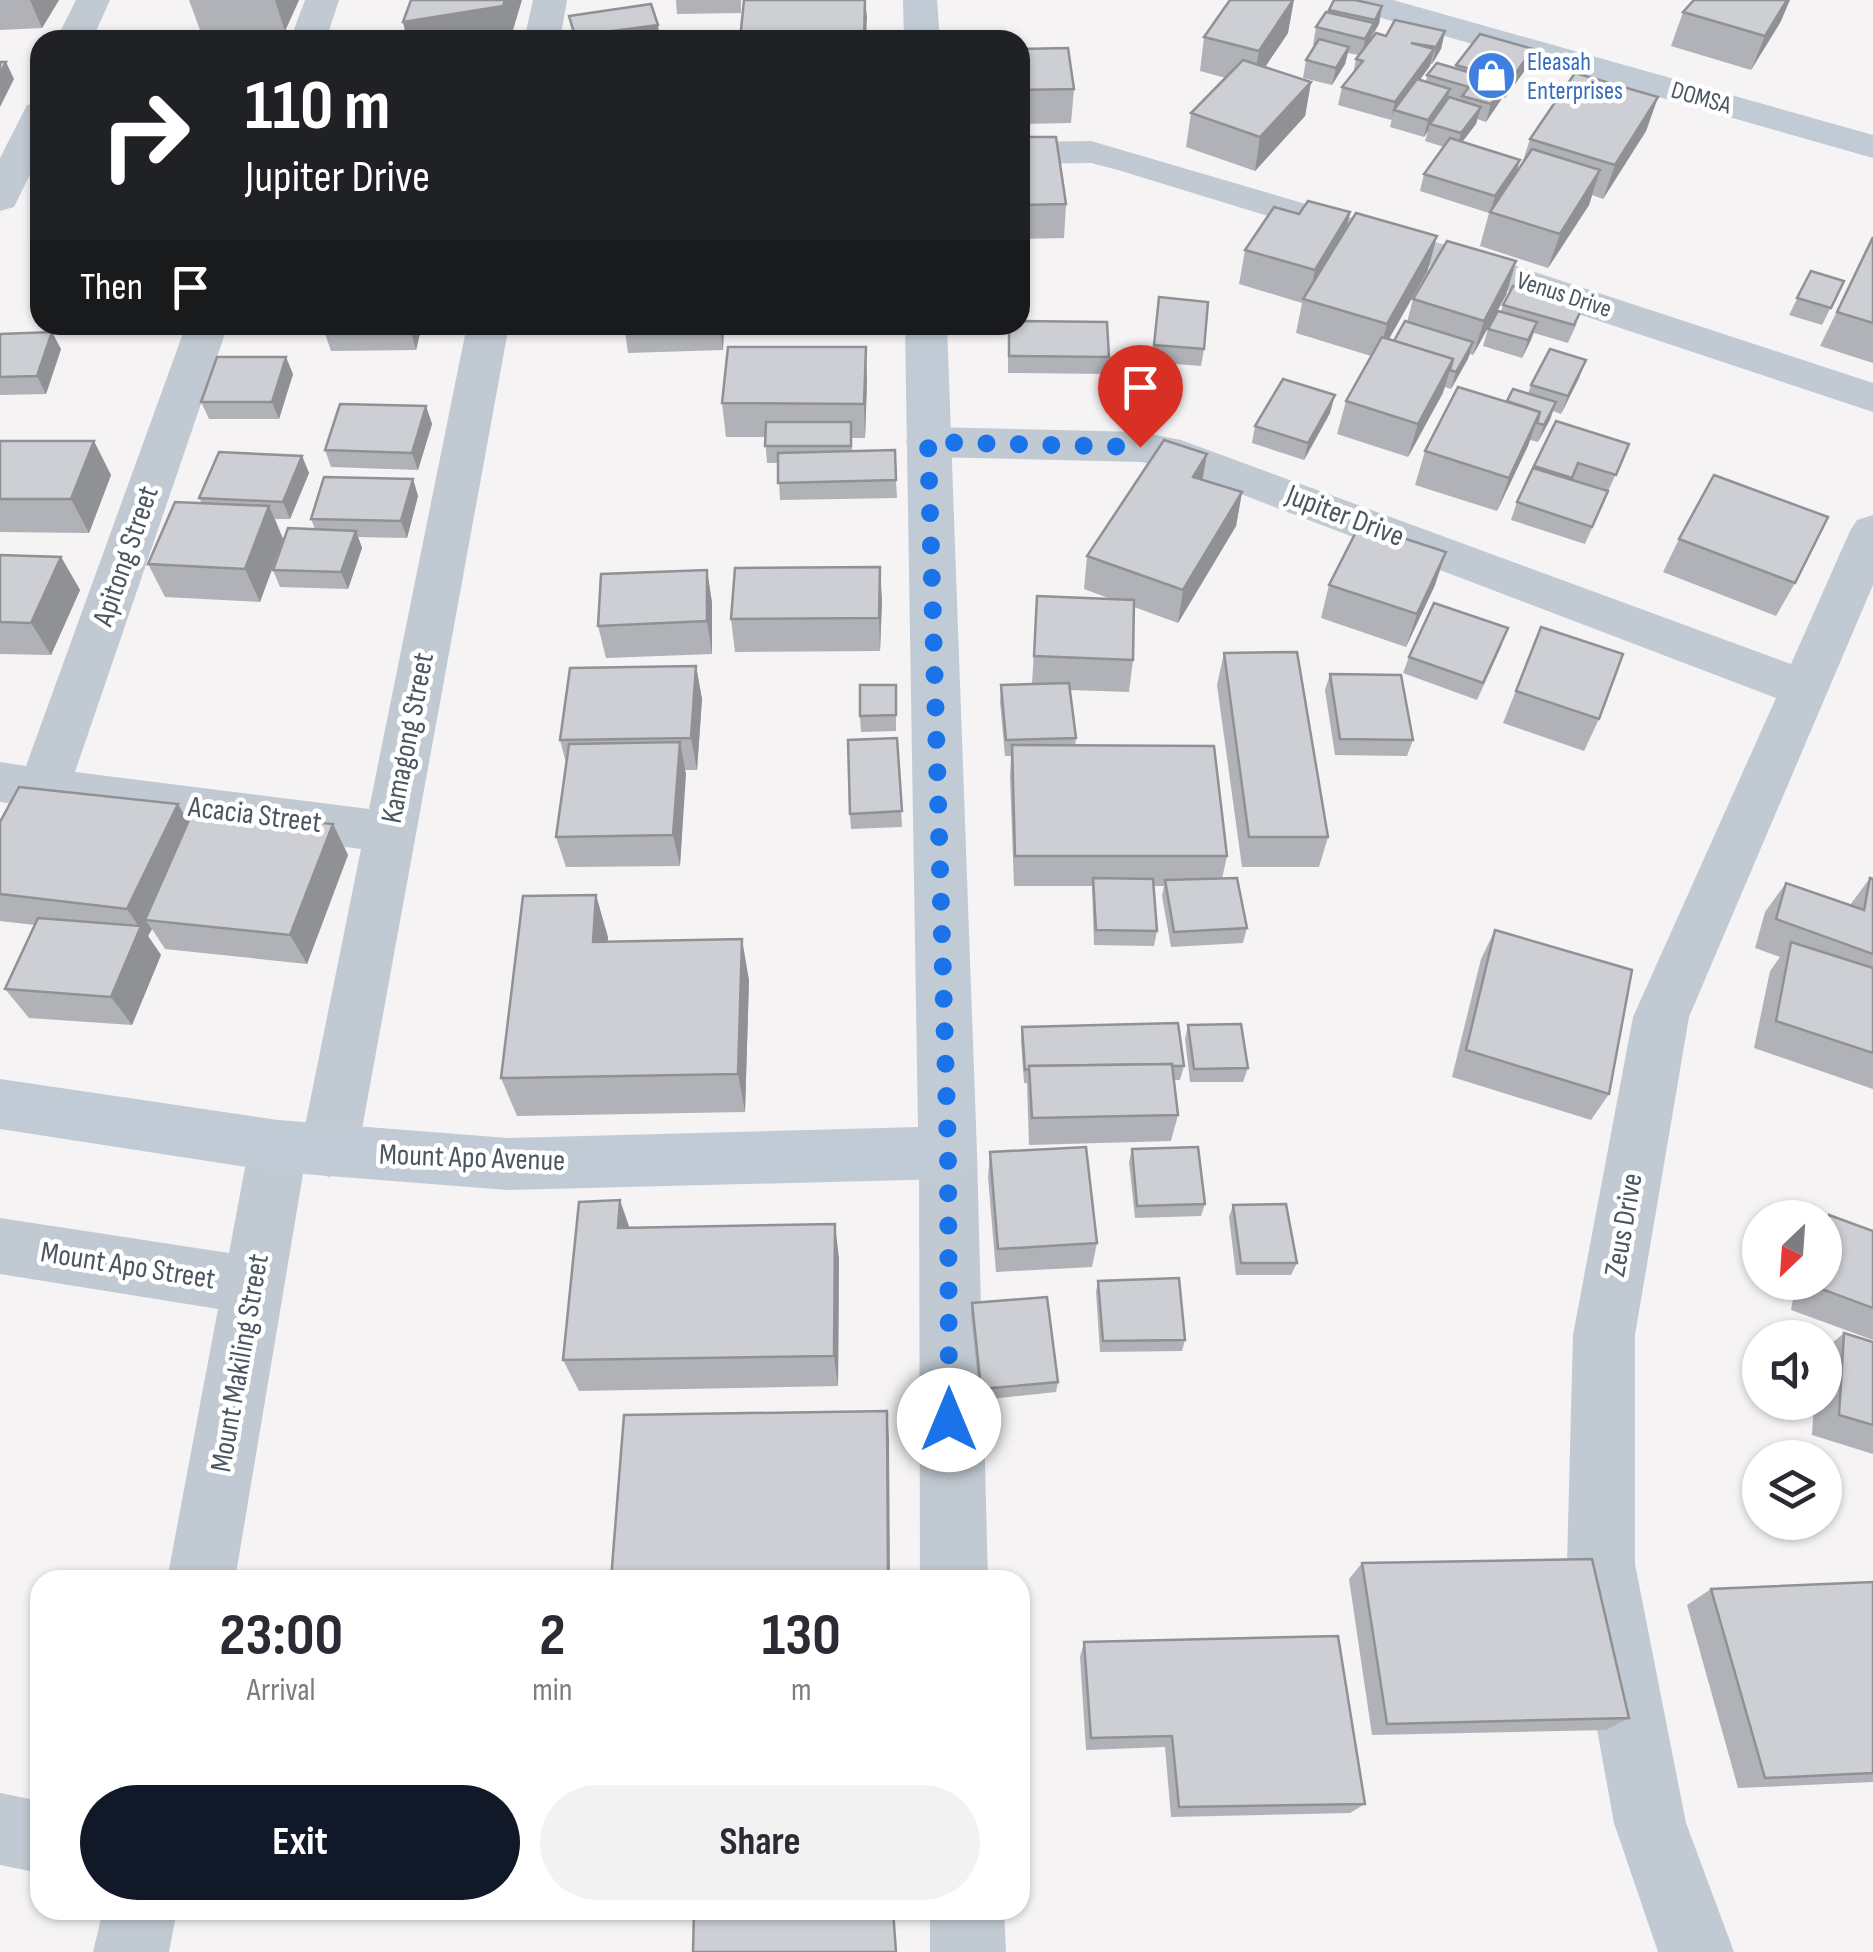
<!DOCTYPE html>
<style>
body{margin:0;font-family:"Sofia Sans Condensed",sans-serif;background:#f2f2f3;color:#2b2b33;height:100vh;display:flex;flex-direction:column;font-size:38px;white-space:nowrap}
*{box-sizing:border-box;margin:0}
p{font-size:32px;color:#7c7c81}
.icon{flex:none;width:55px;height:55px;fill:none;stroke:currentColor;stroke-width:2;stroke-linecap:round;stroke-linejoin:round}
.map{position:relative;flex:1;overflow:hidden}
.panel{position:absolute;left:30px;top:1570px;width:1000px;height:350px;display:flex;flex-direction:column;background:#fff;border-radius:30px;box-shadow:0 2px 8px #0004}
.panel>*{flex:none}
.banner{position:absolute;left:30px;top:30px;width:1000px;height:305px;border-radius:30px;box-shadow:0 2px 8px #0004;background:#202124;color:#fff;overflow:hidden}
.needle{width:65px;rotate:205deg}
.fabs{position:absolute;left:1742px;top:1200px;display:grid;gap:20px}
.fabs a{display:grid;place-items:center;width:100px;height:100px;border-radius:50%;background:#fff;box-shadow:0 2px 8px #0004;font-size:50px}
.pin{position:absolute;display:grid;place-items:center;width:85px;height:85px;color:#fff;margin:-102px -42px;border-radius:50% 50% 50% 0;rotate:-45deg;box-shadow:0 0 10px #0007}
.pin .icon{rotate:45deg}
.me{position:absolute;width:110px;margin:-55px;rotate:0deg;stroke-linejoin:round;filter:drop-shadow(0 0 8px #0008)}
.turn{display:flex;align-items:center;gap:35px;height:210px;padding:0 50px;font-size:45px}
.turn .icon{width:130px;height:130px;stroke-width:2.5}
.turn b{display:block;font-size:70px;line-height:85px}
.then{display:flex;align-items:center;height:95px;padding:0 50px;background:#0003;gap:20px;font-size:38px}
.eta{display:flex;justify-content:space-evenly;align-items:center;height:170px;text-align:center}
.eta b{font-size:60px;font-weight:700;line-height:70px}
.primary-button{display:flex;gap:20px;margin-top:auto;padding:20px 50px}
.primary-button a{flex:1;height:115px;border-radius:60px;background:#111827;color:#fff;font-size:40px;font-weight:700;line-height:115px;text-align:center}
.primary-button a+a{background:#f2f2f3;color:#2b2b33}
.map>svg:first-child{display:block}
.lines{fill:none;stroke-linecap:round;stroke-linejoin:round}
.street{fill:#c1cad2;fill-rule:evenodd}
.secondary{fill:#c1cbd6;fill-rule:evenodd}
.wall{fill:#b0b2b7}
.shaded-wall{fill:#909195}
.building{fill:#cdcfd5;stroke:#909195;stroke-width:2.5}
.route{stroke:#1a73e8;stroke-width:18;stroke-dasharray:0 32.4}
.labels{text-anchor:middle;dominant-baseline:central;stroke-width:9;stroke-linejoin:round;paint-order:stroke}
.far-shop-label{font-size:25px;fill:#366cbe;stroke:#fff;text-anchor:start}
.far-street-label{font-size:25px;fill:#4a5661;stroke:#fff}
.street-label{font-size:30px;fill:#4a5661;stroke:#fff}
</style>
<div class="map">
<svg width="1873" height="1952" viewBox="0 0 1873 1952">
<rect width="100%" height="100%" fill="#f5f3f3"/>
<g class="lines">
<g class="street">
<path d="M76,0h34l-18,40h-36z"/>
<path d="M305,0h34l-13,40h-36z"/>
<path d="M533,0h34l-7,40h-36z"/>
<path d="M40,102v52l-26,53 -14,4v-53l27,-53z"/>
<path d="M1091,141l416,122 366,120v29l-394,-131 -361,-111 -27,-7 -71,1v-22z"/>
<path d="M186,325h42l-153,447 294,37 98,-484h42l-151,826 -8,19 -21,7 -21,-7 -3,-8 -70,418h-68l51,-271 -218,-35v-56l229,35 20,-107 8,-18 21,-8 21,8 4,8 58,-287 -361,-47v-40l26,4z"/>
<path d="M928,427l213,5 40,8 610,224 59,-133 7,-11 16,-5v70l-184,432 -54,318v229l51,259 48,129h-76l-44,-129 -47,-259 6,-229 60,-318 143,-319 -604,-230 -31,-6 -213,-5 -16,-5 -6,-10 6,-10z"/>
<path d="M948,1127l21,7 8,19 11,427h-68l-1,-427 8,-19z"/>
<path d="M0,1793l40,8v72l-40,-8z"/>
<path d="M103,1910h74l-8,42h-76z"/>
<path d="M930,1910h74l2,42h-76z"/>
</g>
<g class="secondary">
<path d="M903,0h34l3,40h-36z"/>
<path d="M1338,0h55l480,135v23l-530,-151z"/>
<path d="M905,325h42l30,828 -8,19 -21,7 -440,11 -230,-18 -278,-43v-50l278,41 230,18 410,-11z"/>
</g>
</g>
<g class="wall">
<path d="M0,0h59l-17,28 -42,2z"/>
<path d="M189,0h110l-14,31 -85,-1z"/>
<path d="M676,0h65v13l-64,1z"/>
<path d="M1382,6l-3,18 -9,16 16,-4 59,-5 -4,18 -9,15h-2l-10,16 6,2 1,-7 28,-7 1,-3 72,1 -23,32 -3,-1 -16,25 -9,-3 -1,5 -14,18 54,32 6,-10 8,-25 128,-42 -12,34 -43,68 -11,-4 -3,10 -41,63 -68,-22 9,-33 -69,-22 4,-17 20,-27 -19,-6 3,-10 -4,6 -34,-10 2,-9 -1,2 -53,-15 4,-18 11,-13 3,-15 2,-4 -10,-2 -3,11 -13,21 -29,-7 3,-18 9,-15h-2l3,-18 13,-17z"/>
<path d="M1683,12l98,9 -30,49 -80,-24z"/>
<path d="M1288,33l-23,34 46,15 -6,34 -50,55 -69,-24 5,-34 35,-35 -26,-7 4,-34z"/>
<path d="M1020,49l54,40 -3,34 -51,1z"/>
<path d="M1020,137l46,67 -2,34 -44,1z"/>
<path d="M1350,212l-3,15 81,43 -39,69 5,2 13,-19 6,-23 103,-38 -10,34 -33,60 -3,-1 -19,35 -6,-2 -37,70 -71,-23 9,-33 25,-45 -75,-23 6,-30 -63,-19 6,-34 54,-36z"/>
<path d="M1873,237v126l-53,-17z"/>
<path d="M1811,271l33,10 -22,44 -33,-10z"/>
<path d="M1159,297l45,52 -3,17 -50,-4z"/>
<path d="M1503,305l74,18 -9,20 -34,-10 -12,25 -39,-12 5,-17 13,-17z"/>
<path d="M322,325h100l-6,25 -85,1z"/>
<path d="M624,325h100l-1,25 -95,3z"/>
<path d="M1008,325l101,32 -1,17 -100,-1z"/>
<path d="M0,334l61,15 -15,45 -46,1z"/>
<path d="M293,374l-14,45h-70l-8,-17z"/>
<path d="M1579,378l-18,36 -8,-3 -15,31 -8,-2 -33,71 -82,-26 10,-34 82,-50 21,-7 3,-9z"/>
<path d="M867,382l-2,56h-13v13l44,29 1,18 -117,2 -2,-37h-11l-2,-26h-39l-4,-34z"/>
<path d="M426,406l6,18 -14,46 -87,-3 -6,-17z"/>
<path d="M1330,413l-26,47 -52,-17 3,-17z"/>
<path d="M1556,421l73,23 -44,100 -74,-24 6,-18z"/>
<path d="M0,441l111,34 -22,58 -89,-1z"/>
<path d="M302,456l7,17 -19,46h-15l8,20 -23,63 -95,-5 -17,-33 54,-61 -3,-5z"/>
<path d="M413,479l5,17 -11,42 -49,-1 4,11 -14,41 -68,-2 -7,-17 42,-41 -4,-10z"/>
<path d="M1203,480l39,12 -6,34 -58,97 -44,-16 -1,53 -4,32 -59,-2 6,48 -1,8 152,110 -5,23 25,49 -4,15 -72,4 -9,-51 2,-10h-10l3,45 -3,15 -60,-1 -2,-59h-78l-4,-109 1,-21h-6l-5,-54 1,-17 31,-1 5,-88 74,3 -27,-10 3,-33z"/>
<path d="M1679,539l116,44 -19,33 -113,-44z"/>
<path d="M0,555l61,2 19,33 -29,65 -51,-1z"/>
<path d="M707,570l5,33v51l-106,4 -8,-32z"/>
<path d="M1329,585h106l-29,62 -85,-29z"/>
<path d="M882,600l-2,51 -145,1 -4,-33z"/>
<path d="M1541,627l58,92 -15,32 -81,-28z"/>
<path d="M1502,645l-25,55 -74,-27 6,-16z"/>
<path d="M1224,653l104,184 -9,30h-77l-25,-182z"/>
<path d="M696,666l6,33 -5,71h-12l-5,96 -114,1 -10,-30 10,-74 -6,-23z"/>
<path d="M1330,674l83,66 -6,16 -72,-1 -10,-65z"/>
<path d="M896,685v46l-35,1 -1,-16z"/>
<path d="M897,738l5,89 -51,2 -1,-15z"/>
<path d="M178,804l10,18 145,2 15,31 -41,109 -142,-15 -13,-20 -4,7 13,19 -29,70 -103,-7 -24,-29 30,-64 -35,-4v-99z"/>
<path d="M1870,878l3,1v210l-119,-41 16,-77 10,-14 -25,-9 10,-36 21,-29 64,22z"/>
<path d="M596,895l12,46 141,39 -4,132 -228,4 -16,-38z"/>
<path d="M1495,930l114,164 -18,26 -139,-43 29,-118z"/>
<path d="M1188,1025l60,43 -5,14h-53l-5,-43z"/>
<path d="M1022,1027l162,39 -4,14h-6l4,35 -7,26 -142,4 -2,-62h-3l-3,-42z"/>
<path d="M1132,1149l73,55 -4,12 -66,2 -6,-56z"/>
<path d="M990,1152l107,91 -5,24 -96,5 -8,-95z"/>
<path d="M1233,1205l64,58 -6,12h-55l-7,-58z"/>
<path d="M1829,1215l44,16v109l-82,-30 5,-28h29v-64z"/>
<path d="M629,1228l210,30 -1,128 -259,5 -16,-31z"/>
<path d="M1098,1281l87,59 -3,11 -82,1 -4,-60z"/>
<path d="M972,1303l86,79 -2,10 -76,8 -9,-85z"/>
<path d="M1844,1333l29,9v112l-61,-19 2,-33h11v-53z"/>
<path d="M1362,1563l267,155 -23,12 -234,5 -23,-156z"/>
<path d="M1873,1582v200l-135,6 -51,-183 24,-16z"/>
<path d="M1084,1642l281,162 -15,9 -179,4 -6,-70 -79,3 -6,-93z"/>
</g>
<g class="shaded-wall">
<path d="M30,0h29l-17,28z"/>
<path d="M275,0h24l-14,31z"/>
<path d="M505,0h17l-12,40h-103l-4,-18z"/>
<path d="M865,0l2,17 -1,23h-2z"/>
<path d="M1294,0l-6,33 -35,52 6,-34z"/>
<path d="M1787,0h3l-9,21 -30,49 14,-34z"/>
<path d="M1382,6l-3,18 -8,13 4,-17z"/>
<path d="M1374,23l-4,17 -8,16 3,-17z"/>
<path d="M658,25l2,15h-85v-4z"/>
<path d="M1445,31l-4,18 -9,15 4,-17z"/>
<path d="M1349,47l-4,17 -13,21 4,-17z"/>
<path d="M1434,49l-4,17 -33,45 -3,-1 -3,10 4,-18z"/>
<path d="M1533,49l-5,17 -23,32 5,-17z"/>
<path d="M6,62l8,17 -14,28v-33z"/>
<path d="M1311,82l-6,34 -50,55 5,-34z"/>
<path d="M1506,83l-5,17 -15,22 5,-18z"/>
<path d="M1450,89l-5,17 -15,18 -2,7 -4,6 4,-17z"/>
<path d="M1658,97l-12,34 -43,68 12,-34z"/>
<path d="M1481,107l-5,17 -20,26 5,-17z"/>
<path d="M1520,160l-5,17 -25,36 5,-17z"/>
<path d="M1600,170l-11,35 -41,63 12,-34z"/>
<path d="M1350,212l-7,35 -34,53 6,-30z"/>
<path d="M1437,236l-9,34 -50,88 9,-34z"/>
<path d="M1516,261l-10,34 -33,60 11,-34z"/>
<path d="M1537,322l-6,18 -9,18 6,-18z"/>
<path d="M409,325h13l-6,25z"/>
<path d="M720,325h4l-1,25z"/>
<path d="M52,332l9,17 -15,45 -9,-18z"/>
<path d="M1473,342l-5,17 -17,30 5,-17z"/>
<path d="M866,347l1,35 -2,56 -1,-34z"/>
<path d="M286,357l7,17 -14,45 -7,-17z"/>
<path d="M1453,359l-10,34 -35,64 10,-33z"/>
<path d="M1586,360l-7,18 -18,36 7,-18z"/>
<path d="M1335,395l-5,18 -26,47 4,-17z"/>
<path d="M1556,402l-6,18 -12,22 6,-17z"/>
<path d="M426,406l6,18 -14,46 -6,-17z"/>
<path d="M1540,412l-12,34 -31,65 12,-33z"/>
<path d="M94,441l17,34 -22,58 -18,-34z"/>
<path d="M1207,454l-6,34 -8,-11z"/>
<path d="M302,456l7,17 -19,46 -7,-17z"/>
<path d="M413,479l5,17 -11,42 -6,-17z"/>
<path d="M1242,492l-6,34 -58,97 5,-33z"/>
<path d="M269,506l14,33 -23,63 -15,-33z"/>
<path d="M356,531l6,17 -14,41 -7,-17z"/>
<path d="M1446,552l-11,33 -29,62 11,-33z"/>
<path d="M61,557l19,33 -29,65 -20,-32z"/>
<path d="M880,567l2,33 -2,51 -1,-33z"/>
<path d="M707,570l5,33v51l-5,-33z"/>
<path d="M696,666l6,33 -5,71 -6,-32z"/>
<path d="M680,742l6,32 -6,92 -7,-31z"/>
<path d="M178,804l18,31 -51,85 7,9 -4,7 13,19 -29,70 -21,-28 29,-69 -13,-19z"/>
<path d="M333,824l15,31 -41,109 -17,-29z"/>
<path d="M596,895l12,42 -3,46 -12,-41z"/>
<path d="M742,939l7,41 -4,132 -7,-38z"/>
<path d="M620,1200l12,35 -14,-7z"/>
<path d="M835,1224l4,34 -1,128 -4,-30z"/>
<path d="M887,1411l2,29 1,140h-2z"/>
</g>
<g class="building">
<path d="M411,0h94l-2,6 -100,16z"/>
<path d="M744,0h121l-1,40h-124z"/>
<path d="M1230,0h63l-34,51 -55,-14z"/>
<path d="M1334,0h21l27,6 -7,14 -46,-10z"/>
<path d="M1694,0h93l-22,36 -82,-24z"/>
<path d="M651,4l7,21 -83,11 -6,-20z"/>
<path d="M1326,12l48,11 -9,16 -49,-12z"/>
<path d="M1395,20l50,11 -9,16 -25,-4 23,6 -39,53 -53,-15 21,-26 -7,-2 20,-26 10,3z"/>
<path d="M1480,34l53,15 -23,32 -54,-16z"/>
<path d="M1319,39l30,8 -13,21 -30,-8z"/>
<path d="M1068,48l6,41 -54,1v-41z"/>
<path d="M1243,60l68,22 -51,55 -69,-24z"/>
<path d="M0,62h6l-6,12z"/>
<path d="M1437,63l69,20 -15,21 -29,-8 7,-9 -42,-12z"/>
<path d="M1575,73l83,24 -43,68 -85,-26z"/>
<path d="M1417,79l33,10 -22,31 -34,-10z"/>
<path d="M1449,97l32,10 -20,26 -31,-9z"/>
<path d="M1020,137h36l10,67 -46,1z"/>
<path d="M1450,138l70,22 -25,36 -71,-22z"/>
<path d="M1532,149l68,21 -40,64 -70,-22z"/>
<path d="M1308,201l42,11 -35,58 -70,-20 29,-43 25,7z"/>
<path d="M1356,213l81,23 -50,88 -84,-25z"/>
<path d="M1873,237v86l-36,-11z"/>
<path d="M1447,241l69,20 -32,60 -71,-22z"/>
<path d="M1811,271l33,10 -13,27 -34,-10z"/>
<path d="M1513,286l70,20 -9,19 -71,-20z"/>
<path d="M1159,297l49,5 -4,47 -50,-4z"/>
<path d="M1498,311l39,11 -9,18 -40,-11z"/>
<path d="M1020,321l87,1 2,35 -100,-1v-31h11z"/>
<path d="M1405,321l68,21 -17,30 -6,-2 3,-11 -59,-18z"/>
<path d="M52,332l-15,44 -37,1v-43z"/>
<path d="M1382,337l71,22 -35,65 -72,-23z"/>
<path d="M728,347h138l-2,57 -142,-1z"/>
<path d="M1550,349l36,11 -18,36 -37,-11z"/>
<path d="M217,357h69l-14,45h-71z"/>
<path d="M1283,379l52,16 -27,48 -53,-17z"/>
<path d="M1458,387l82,25 -31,66 -84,-27z"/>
<path d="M1513,389l43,13 -12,23 -7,-2 3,-11 -33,-11z"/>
<path d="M340,404l86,2 -14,47 -87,-3z"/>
<path d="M1556,421l73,23 -13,31 -38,-12 -6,15 -38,-12z"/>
<path d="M766,422h85v24h-86z"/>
<path d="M1164,440l43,14 -14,23 49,15 -59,98 -96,-34z"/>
<path d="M0,441h94l-23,58h-71z"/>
<path d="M895,450l1,30 -118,3v-30z"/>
<path d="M219,452l83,4 -19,46 -84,-4z"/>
<path d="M1533,468l75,23 -16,36 -75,-25z"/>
<path d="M1714,475l114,42 -33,66 -116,-44z"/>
<path d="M324,477l89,2 -12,42 -90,-2z"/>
<path d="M175,502l94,4 -24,63 -97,-5z"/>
<path d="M1360,524l86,28 -29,62 -88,-29z"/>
<path d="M288,528l68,3 -15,41 -68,-2z"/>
<path d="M0,555l61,2 -30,66 -31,-1z"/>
<path d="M880,567l-1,51 -148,1 4,-51z"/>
<path d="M707,570v51l-109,5 3,-52z"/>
<path d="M1037,596l97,4 -1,60 -99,-4z"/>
<path d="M1434,603l74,25 -25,55 -74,-26z"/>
<path d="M1541,627l82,27 -24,65 -83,-28z"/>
<path d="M1297,652l31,185h-79l-25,-184z"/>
<path d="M696,666l-5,72 -131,2 10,-72z"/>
<path d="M1330,674l71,1 12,65 -73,-1z"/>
<path d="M1069,683l7,55 -70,2 -5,-55z"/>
<path d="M860,685h36v30l-36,1z"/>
<path d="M897,738l5,73 -52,3 -2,-74z"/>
<path d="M680,742l-7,93 -117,2 13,-93z"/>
<path d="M1012,745l202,1 13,110h-212z"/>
<path d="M19,787l159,17 -51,105 -127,-15v-72z"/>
<path d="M193,811l140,13 -43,111 -145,-15z"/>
<path d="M1093,878l60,1 4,52 -61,-1z"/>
<path d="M1237,878l10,50 -73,4 -9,-52z"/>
<path d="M1870,878l3,1v75l-97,-35 10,-36 78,27z"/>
<path d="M596,895l-3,47 149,-3 -4,135 -237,4 22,-182z"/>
<path d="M38,918l103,8 -30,71 -106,-8z"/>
<path d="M1495,930l137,40 -23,124 -143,-44z"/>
<path d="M1791,942l82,26v85l-97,-32z"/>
<path d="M1178,1023l6,43h-12v-2l-143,2v3l-4,1 -3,-43z"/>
<path d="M1241,1024l7,44 -54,1 -6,-44z"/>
<path d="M1172,1064l6,51 -146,3 -3,-52z"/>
<path d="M1086,1147l11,96 -99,6 -8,-97z"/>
<path d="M1198,1147l7,57 -68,2 -5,-57z"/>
<path d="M620,1200l-2,28 217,-4 -1,132 -271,4 16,-158z"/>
<path d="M1286,1204l11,59h-56l-8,-58z"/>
<path d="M1829,1215l44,16v77l-57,-21v-5h9v-47z"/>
<path d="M1179,1278l6,62 -82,1 -5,-60z"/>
<path d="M1047,1297l11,85 -77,7 -9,-86z"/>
<path d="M1844,1333l29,9v83l-34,-10z"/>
<path d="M887,1411l1,169h-277l13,-165z"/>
<path d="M1592,1559l37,159 -242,6 -25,-161z"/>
<path d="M1873,1582v191l-108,5 -54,-189z"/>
<path d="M1338,1636l27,168 -186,3 -7,-71 -81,2 -7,-96z"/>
<path d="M694,1910h199l3,42h-203z"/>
</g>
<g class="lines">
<path class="route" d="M949,1420l-1,-268 -20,-710 212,5"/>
</g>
<defs>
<symbol id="shop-disc" viewBox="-11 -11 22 22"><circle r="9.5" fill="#3f7fe0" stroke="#fff"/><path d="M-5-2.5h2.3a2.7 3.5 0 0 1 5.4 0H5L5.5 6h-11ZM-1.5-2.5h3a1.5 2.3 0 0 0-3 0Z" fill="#fff"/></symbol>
</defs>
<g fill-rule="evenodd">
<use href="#shop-disc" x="1464" y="48" width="55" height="55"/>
</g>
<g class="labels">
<g class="far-shop-label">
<text x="1527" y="62">Eleasah<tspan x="1527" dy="29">Enterprises</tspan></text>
</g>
<g class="far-street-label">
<text transform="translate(1701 98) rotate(16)">DOMSA</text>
<text transform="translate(1564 295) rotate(18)">Venus Drive</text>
</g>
<g class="street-label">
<text transform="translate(1345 516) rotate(21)">Jupiter Drive</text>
<text transform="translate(126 556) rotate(-71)">Apitong Street</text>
<text transform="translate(408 738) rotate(-79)">Kamagong Street</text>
<text transform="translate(255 815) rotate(7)">Acacia Street</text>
<text transform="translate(472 1158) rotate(2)">Mount Apo Avenue</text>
<text transform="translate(1624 1225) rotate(-80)">Zeus Drive</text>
<text transform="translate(128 1266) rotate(9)">Mount Apo Street</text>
<text transform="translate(240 1363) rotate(-80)">Mount Makiling Street</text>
</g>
</g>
</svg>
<div class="fabs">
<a><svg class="needle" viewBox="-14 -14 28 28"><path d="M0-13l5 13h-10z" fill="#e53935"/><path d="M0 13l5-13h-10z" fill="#7c7c81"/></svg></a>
<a><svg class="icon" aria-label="sound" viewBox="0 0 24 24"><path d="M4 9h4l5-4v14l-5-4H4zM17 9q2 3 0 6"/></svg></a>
<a><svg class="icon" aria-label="layers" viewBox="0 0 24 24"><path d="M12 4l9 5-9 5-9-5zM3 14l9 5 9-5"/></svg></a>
</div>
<div class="pin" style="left:1140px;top:447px;background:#d93025"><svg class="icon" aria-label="arrive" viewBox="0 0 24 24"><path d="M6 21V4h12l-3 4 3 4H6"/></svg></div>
<svg class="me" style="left:949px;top:1420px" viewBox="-20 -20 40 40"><circle r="19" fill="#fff"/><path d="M0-13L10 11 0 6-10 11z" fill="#1a73e8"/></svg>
<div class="banner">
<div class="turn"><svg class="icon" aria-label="right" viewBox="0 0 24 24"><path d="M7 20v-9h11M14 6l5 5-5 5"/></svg><div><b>110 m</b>Jupiter Drive</div></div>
<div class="then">Then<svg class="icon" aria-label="arrive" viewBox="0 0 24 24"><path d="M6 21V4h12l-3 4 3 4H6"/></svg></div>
</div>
<section class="panel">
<div class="eta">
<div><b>23:00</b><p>Arrival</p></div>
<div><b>2</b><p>min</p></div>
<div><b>130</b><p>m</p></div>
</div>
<div class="primary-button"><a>Exit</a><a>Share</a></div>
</section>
</div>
